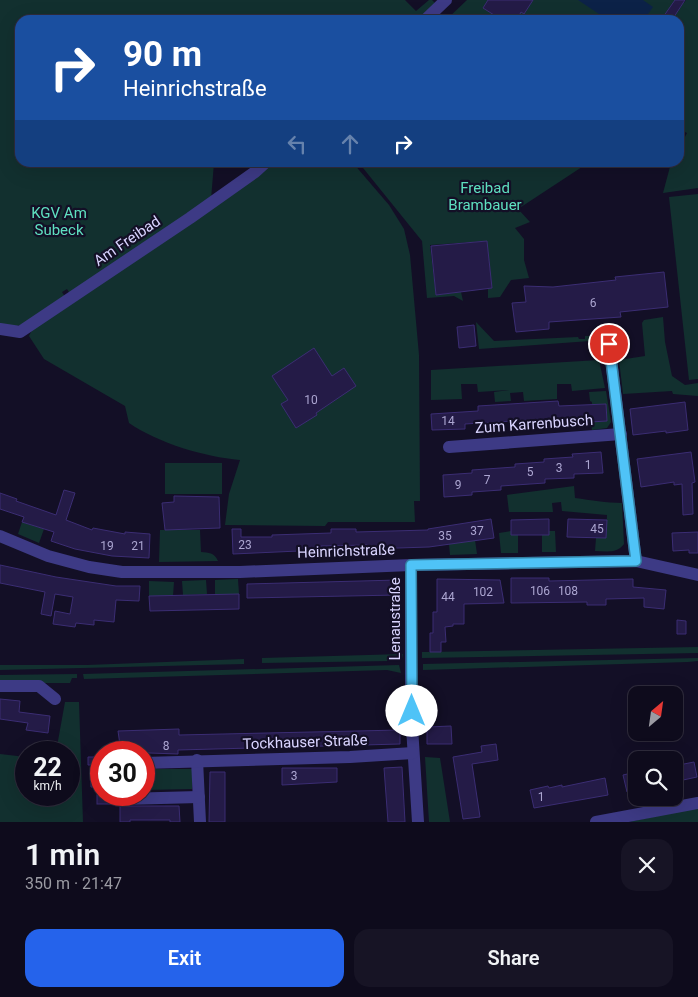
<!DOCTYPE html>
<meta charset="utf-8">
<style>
body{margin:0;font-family:Roboto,sans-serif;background:#171425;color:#f1f3f6;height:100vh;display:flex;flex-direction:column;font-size:19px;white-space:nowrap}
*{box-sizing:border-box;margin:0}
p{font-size:16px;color:#9b9ba3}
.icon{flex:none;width:28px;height:28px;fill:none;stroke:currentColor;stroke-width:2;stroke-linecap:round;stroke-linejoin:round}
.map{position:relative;height:822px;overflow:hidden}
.drawer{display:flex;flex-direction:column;background:#0e0b1c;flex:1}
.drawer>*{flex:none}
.top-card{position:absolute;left:15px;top:15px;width:669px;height:152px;border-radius:15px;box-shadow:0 5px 20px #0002,0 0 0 1px #2e2b3b;background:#1a4fa0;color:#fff;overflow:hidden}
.needle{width:32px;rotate:29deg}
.controls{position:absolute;left:628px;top:686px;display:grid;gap:10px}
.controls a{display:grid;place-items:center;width:55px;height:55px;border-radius:10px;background:#0e0b1c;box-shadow:0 5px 20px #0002,0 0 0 1px #2e2b3b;font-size:25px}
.speed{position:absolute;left:15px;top:741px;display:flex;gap:10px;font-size:25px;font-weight:700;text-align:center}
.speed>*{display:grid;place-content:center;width:65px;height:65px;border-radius:50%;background:#0e0b1c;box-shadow:0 5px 20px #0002,0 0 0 1px #2e2b3b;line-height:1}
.speed small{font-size:12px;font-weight:400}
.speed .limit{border:8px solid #d22;background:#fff;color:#111}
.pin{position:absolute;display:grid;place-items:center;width:42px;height:42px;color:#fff;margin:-21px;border:2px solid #fff;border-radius:50%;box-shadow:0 1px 5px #0007}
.me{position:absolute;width:55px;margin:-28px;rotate:0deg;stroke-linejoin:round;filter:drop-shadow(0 0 4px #0008)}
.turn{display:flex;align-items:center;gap:18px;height:105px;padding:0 25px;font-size:22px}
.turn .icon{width:65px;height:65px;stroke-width:2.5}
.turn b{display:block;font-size:35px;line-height:42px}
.lanes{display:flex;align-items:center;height:48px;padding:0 25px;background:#0003;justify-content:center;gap:25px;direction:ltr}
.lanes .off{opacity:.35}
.round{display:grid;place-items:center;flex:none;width:52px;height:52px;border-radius:15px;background:#171425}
.head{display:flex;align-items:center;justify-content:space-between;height:85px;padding:0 25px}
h1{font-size:30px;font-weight:600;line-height:38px}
.cta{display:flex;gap:10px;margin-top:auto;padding:10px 25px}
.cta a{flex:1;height:58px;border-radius:15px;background:#2563eb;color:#fff;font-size:20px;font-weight:600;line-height:58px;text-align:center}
.cta a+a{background:#171425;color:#f1f3f6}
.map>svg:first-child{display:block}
.green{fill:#12302f}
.water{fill:#0c2248}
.building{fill:#241b47;stroke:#3b2d73}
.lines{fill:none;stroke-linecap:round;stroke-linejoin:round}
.minor{stroke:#3d3a85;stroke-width:12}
.route-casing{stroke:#337fa1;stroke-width:12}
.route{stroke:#4fc3f7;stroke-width:9}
.labels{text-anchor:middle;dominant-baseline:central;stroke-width:4.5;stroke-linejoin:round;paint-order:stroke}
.number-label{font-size:12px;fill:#aca6d1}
.park-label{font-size:15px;fill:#5fe0c0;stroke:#130f26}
.street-label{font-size:15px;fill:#d9d4ff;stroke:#130f26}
</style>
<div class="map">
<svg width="698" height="822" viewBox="0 0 698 822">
<rect width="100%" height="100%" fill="#130f26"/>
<g class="green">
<path d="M0,0h405l11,11 13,-11h3l3,3 -18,17h-397v142l194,1 -3,36 -141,95 -3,-5 -5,3 3,5 -39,26 -9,3 -17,-1z"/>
<path d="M467,0h213l4,3 2,-3h12v188l-35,5 8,-30 8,-1v-14l8,-15 -8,-4v-109h-233z"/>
<path d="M272,163h81l36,42 15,24 6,26 9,100 1,146h-6l1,21h-87l-3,4 -100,-1 4,-31 11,-34c-35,-3 -82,-17 -111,-37l-4,-17 -81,-47 -15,-23 4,-8 202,-135z"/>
<path d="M359,163h229l-70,46 12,13 -15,6 9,11v21l5,18 -18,2 -11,17 -12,1v-9l4,-1 -5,-47 -57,4 6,50 25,-3 2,9 -9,-5 -27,2 -5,-57z"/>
<path d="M698,194v185l-9,1 -20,-183z"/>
<path d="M663,317l2,25 7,34 13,9 13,-2v13l-25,-2 -1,-3 -49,3 -4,-34 26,-4 -3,-33 2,-3z"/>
<path d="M476,322l18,19 84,-4 1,2h6v-3h9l3,3 1,4 -8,-2 -111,8z"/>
<path d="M599,360l6,28 -33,3 -1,-7h-14v15l-33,2 -1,-9 -13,1 1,8 -16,1 -1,-10 15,-2 -31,2 -1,-8h-16l1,15 -31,1v-30z"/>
<path d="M606,391l5,31 -4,6 -15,2 -1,-8 16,-1 -1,-17h-14v-2l-2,-1 -1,-9z"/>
<rect x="165" y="463" width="57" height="31"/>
<path d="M574,486l1,12c16,2 31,5 47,5l2,41c-7,10 -18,7 -29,7l1,-13h10l1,-23 -45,-4 -1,-9 -9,1 1,9h-44l-2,-17z"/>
<path d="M22,522l22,7 -5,14 -21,-9z"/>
<path d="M160,530h40l1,22c8,1 13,0 17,9l-59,1z"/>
<path d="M511,531v4h7v18h-17l-2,-20z"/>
<path d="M549,531h6l1,21h-14v-17z"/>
<path d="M475,540l2,14 -27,1 -1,-11z"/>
<path d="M238,579l1,15 -24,1v-15z"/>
<path d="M206,580l1,14 -24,1 -1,-14z"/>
<path d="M149,581l25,1 -1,14h-24z"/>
<path d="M698,647v6l-276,5v-6h8z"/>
<path d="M403,654l-1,5 -12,2 -128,2v-5z"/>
<path d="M698,658v3l-10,1 -265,8v-6z"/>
<path d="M244,659v5l-244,6v-5h87z"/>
<path d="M399,665l2,8 -14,-3 -303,9 -1,-5z"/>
<path d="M77,674v4h-5l-2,5h-70v-8z"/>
<path d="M65,702h14l4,120h-83v-68l26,3v38h43v-43h-13z"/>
<path d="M425,757l15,1 10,64h-21z"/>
<path d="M144,769h48v20l-48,1z"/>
<path d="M698,807v15h-69z"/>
</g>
<path class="water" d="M578,0h65l10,7 -9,13h-36z"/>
<g class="building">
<path d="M488,0h45l-9,14 -3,-2 -4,8h-15l-19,-12z"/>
<path d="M675,0h10l-13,20h-11z"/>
<path d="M487,241l5,47 -56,7 -5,-49z"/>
<path d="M664,272l4,35 -48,5 1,5 -72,5v7l-33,3 -4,-29 14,-1 -2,-16 29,1 63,-7 -1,-3z"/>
<path d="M474,325l2,21 -17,2 -2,-21z"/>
<path d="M314,348l18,28 12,-8 12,18 -40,27 1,2 -21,13 -15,-24 7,-4 -16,-24z"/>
<path d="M558,401l1,5 47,-2 1,17 -34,2v-5l-61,3 -47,3v5l-33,1 -1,-16 47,-3v-5z"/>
<path d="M685,402l3,28 -22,3v-2l-33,4 -3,-26z"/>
<path d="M601,452l2,21 -29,1v4l-29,1v4l-44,3v4l-29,2v3l-28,2 -1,-22 29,-2v-3l43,-3v-3l29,-2v-3l29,-2 -1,-3z"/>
<path d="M691,452l4,30 -3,1 1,31 -10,1 -1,-31 -8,1v-3l-33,5 -4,-28z"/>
<path d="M64,490l11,3 -9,27 26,10 1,-2 32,6v-2l25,2 -1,24 -37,-2 -37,-7 -24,-8 3,-9 -32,-10 2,-5 -24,-8v-16l17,6 -1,2 40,14z"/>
<path d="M174,496l45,1 1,31 -55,2 -3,-27 12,-1z"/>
<path d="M491,519l3,19 -65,9 -62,2v-4l-46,1v4l-88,4 -1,-25h9v8h31v-2l59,-2v-4h25v3l72,-2v-1z"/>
<path d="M549,519v16h-38v-15z"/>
<path d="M568,519l39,1 -1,18 -39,-1z"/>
<path d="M698,532v21h-9v-3l-16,1 -1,-18z"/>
<path d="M0,565l56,12 60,9h24l-1,15 -23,-1 -2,22 -20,-2v5l-18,-2 -1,4 -22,-3 2,-13 15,3 3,-17 -18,-3 -4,22 -10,-2 4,-22 -45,-9z"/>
<path d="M511,578h38v3l84,-2v8l33,3 -2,19 -20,-2v-9l-38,1v6h-19v-3l-76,1z"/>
<path d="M437,579l63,1 4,23 -40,1v20h-11v2l-8,1 1,15h-5v10h-11v-19h3v-21h4z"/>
<path d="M398,580v15l-151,3v-14z"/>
<path d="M239,594v15l-89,2 -1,-15z"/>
<path d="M677,620l9,1v13h-9z"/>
<path d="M0,699l20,2 -1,11 31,4 -2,17 -22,-3 2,-7 -28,-4z"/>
<path d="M451,726l1,18h-25v-17z"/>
<path d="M179,729v6l221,-5v14l-222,6v4l-57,-2 -3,-21z"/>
<path d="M496,744l2,16 -26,4 8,53 -17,2 -10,-62 29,-5 -1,-6z"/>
<path d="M88,757h13v30h-10v-22h-3z"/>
<path d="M694,762l3,15 -23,5v-16z"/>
<path d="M402,767l3,55h-17l-4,-54z"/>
<path d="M282,768h55v14l-55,3z"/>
<path d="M210,772h15v50h-16z"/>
<path d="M636,772v18l-9,2 -4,-17z"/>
<path d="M605,778l3,17 -74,13 -4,-18 18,-4 1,2 13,-3v2z"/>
<rect x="97" y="795" width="16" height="9"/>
<path d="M120,806h59l1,16h-10v-2h-40v2h-10z"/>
</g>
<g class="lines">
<g class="minor">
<path d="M425,20l21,-20"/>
<path d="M0,329l20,3 170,-114 65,-46 11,-10"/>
<path d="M609,343l27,218"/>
<path d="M449,447l172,-13"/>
<path d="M0,536l48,20 41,11 33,5h118l171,-7 225,-4 62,14"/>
<path d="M411,565v146l7,111"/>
<path d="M0,686h39l16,13"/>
<path d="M197,760l3,62"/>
<path d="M144,763l206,-6 63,-4"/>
<path d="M123,795v4l76,-2"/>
<path d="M596,822l102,-19"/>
</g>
</g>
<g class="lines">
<defs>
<path id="route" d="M412,711l-1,-146 225,-4 -27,-217"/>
</defs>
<use href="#route" class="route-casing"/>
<use href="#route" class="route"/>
</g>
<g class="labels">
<g class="number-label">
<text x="593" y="303">6</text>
<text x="311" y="400">10</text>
<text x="448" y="421">14</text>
<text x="588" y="465">1</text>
<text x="559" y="468">3</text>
<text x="530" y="472">5</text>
<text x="487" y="480">7</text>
<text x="458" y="485">9</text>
<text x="597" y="529">45</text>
<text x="477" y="531">37</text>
<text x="445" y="536">35</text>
<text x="245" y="545">23</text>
<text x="107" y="546">19</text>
<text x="138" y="546">21</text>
<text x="540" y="591">106</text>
<text x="568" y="591">108</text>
<text x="483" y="592">102</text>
<text x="448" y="597">44</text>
<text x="166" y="746">8</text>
<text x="294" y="776">3</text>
<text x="541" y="797">1</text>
</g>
<g class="park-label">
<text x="485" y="188">Freibad<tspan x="485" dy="17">Brambauer</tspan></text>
<text x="59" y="213">KGV Am<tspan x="59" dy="17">Subeck</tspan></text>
</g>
<g class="street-label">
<text transform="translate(127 241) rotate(-34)">Am Freibad</text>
<text transform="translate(534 424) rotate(-4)">Zum Karrenbusch</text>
<text transform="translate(346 551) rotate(-2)">Heinrichstraße</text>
<text transform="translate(395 619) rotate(-90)">Lenaustraße</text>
<text transform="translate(305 742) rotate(-2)">Tockhauser Straße</text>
</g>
</g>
</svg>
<div class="controls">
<a><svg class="needle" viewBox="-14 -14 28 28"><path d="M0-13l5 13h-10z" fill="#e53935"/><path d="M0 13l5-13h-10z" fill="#9b9ba3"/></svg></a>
<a><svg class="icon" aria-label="search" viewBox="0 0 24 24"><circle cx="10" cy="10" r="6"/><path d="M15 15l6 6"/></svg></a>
</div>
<div class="speed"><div>22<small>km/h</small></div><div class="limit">30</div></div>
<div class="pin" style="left:609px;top:344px;background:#d93025"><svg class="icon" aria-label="arrive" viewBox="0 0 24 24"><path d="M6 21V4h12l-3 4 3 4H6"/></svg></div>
<svg class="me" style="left:412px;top:711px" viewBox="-20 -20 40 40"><circle r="19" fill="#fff"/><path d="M0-13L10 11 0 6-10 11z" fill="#4fc3f7"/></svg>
<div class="top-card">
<div class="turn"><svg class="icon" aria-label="right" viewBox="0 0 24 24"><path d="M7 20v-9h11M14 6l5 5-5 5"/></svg><div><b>90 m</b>Heinrichstraße</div></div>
<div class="lanes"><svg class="icon off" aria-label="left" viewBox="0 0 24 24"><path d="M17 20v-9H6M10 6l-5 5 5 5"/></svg><svg class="icon off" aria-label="ahead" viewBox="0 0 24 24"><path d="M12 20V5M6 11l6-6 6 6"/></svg><svg class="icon" aria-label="right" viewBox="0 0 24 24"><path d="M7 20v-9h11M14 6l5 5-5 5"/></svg></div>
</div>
</div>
<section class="drawer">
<div class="head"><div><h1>1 min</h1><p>350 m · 21:47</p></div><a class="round"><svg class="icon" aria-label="close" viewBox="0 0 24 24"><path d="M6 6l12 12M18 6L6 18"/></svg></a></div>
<div class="cta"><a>Exit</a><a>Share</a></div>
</section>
